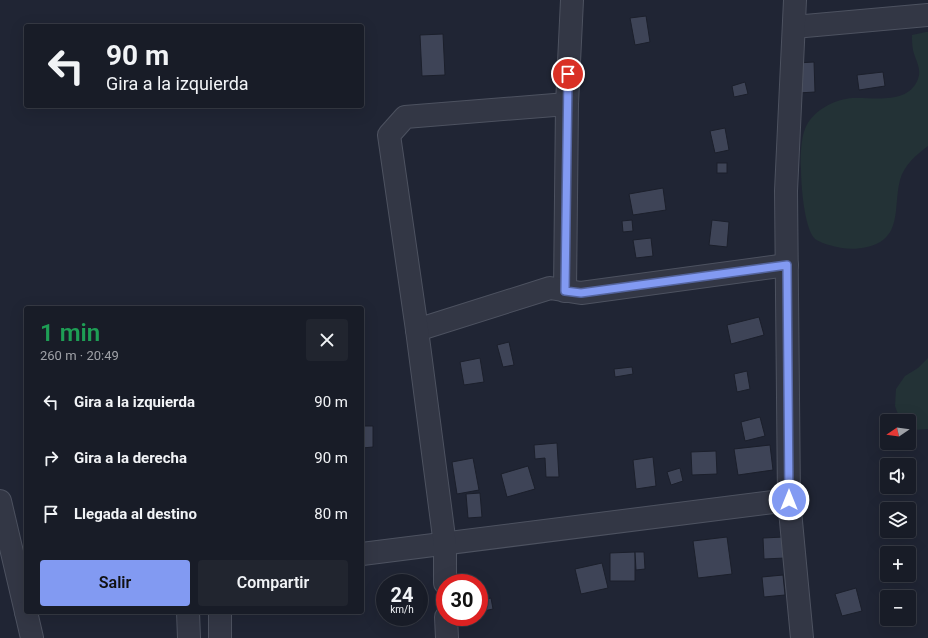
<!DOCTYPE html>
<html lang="es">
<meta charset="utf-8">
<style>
body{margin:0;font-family:Roboto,sans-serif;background:#21252f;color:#f1f3f6;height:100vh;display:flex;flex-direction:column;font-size:15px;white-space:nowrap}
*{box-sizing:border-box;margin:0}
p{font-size:13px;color:#9fa1a7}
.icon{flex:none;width:22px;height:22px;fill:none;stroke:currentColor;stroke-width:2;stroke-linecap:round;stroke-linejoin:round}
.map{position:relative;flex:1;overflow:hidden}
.sheet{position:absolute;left:24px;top:306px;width:340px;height:308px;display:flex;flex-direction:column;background:#181c27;border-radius:4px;box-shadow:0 4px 16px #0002,0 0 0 1px #363a44}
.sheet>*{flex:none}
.hud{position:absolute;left:24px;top:24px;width:340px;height:84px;border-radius:4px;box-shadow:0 4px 16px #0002,0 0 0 1px #363a44;background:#181c27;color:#f1f3f6;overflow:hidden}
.needle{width:26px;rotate:257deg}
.buttons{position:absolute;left:880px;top:414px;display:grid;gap:8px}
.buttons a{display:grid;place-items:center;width:36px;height:36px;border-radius:4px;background:#181c27;box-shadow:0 4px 16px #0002,0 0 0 1px #363a44;font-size:20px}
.speed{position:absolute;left:376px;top:574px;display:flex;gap:8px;font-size:20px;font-weight:700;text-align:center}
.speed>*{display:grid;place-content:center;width:52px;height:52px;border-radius:50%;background:#181c27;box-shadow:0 4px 16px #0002,0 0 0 1px #363a44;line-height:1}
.speed small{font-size:10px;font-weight:400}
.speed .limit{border:6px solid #d22;background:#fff;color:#111}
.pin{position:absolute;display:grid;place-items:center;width:34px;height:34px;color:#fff;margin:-17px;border:2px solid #fff;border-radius:50%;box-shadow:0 1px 4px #0007}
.me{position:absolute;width:44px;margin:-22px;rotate:0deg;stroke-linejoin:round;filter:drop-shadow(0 0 3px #0008)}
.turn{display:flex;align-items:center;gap:14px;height:84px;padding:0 16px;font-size:18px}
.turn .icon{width:52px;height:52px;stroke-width:2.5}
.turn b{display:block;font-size:28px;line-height:34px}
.round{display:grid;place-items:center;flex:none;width:42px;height:42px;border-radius:4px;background:#21252f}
.head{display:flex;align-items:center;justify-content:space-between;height:68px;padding:0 16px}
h1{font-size:24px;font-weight:600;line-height:30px;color:#1e9e55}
.button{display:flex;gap:8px;margin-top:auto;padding:8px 16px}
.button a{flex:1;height:46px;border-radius:4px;background:#829af2;color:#111;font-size:16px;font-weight:600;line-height:46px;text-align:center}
.button a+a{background:#21252f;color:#f1f3f6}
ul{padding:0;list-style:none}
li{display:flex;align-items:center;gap:12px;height:56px;padding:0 16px}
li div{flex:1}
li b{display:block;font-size:15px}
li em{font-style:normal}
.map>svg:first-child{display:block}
.green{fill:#233236}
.building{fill:#3e4457;stroke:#1b1f2b}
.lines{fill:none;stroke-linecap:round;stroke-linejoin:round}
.minor-casing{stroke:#4d5260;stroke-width:24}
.minor{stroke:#333745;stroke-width:22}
.route-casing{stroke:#54649d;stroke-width:10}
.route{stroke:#829af2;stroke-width:7}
</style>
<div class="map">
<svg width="928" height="638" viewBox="0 0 928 638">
<rect width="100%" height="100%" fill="#202534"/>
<g class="green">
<path d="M926,32h2v114c-12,9 -24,19 -28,34 -7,28 3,59 -33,67 -12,3 -26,2 -38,-2 -4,-1 -11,-4 -14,-6 -11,-11 -14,-55 -14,-70 -1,-10 0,-31 4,-40 7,-18 29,-30 48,-31 21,-1 55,7 65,-19 4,-10 -3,-20 -5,-29 -1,-5 -1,-10 -1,-15z"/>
<path d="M928,358v71l-15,1 -4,-3v-6l-9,-1 -5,-14 1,-17 9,-13 13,-8z"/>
</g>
<g class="building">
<path d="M646,16l4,26 -15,3 -5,-27z"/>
<path d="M443,34l2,41 -23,1 -2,-41z"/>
<path d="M814,62l1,30 -17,1 -1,-30z"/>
<path d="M883,72l2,14 -26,4 -2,-15z"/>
<path d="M745,82l3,12 -14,3 -2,-11z"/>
<path d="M725,128l4,22 -14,3 -5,-22z"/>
<rect x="717" y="163" width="10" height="10"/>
<path d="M663,188l3,22 -33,5 -4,-21z"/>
<path d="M632,220l1,11 -10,1 -1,-11z"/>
<path d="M712,220l17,2 -2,25 -18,-2z"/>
<path d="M651,238l2,18 -17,2 -3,-18z"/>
<path d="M759,317l5,18 -33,9 -4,-19z"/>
<path d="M509,342l5,23 -11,2 -6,-22z"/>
<path d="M480,358l4,24 -20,3 -4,-23z"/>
<path d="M632,367l1,7 -18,3 -1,-8z"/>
<path d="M747,371l3,18 -13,3 -3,-18z"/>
<path d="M760,417l5,19 -20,5 -4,-19z"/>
<path d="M362,426h11v21l-11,1z"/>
<path d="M557,443l2,34h-13l-1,-19 -10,1 -1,-14z"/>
<path d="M770,445l3,25 -35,5 -4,-26z"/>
<path d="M716,451l1,23 -25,1 -1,-23z"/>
<path d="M653,457l3,29 -20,3 -3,-29z"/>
<path d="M473,458l6,32 -22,4 -5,-32z"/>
<path d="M528,466l7,23 -28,8 -6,-23z"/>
<path d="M680,468l3,13 -12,4 -4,-13z"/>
<path d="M480,493l2,24 -14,1 -2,-24z"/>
<path d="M727,537l5,37 -34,4 -5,-37z"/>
<path d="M784,537l1,21 -21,1 -1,-21z"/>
<path d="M635,552v29h-25v-28z"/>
<path d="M635,552h9l1,17 -9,1z"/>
<path d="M602,563l6,25 -27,6 -6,-25z"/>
<path d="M783,575l2,20 -21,2 -2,-20z"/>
<path d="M856,588l6,23 -20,5 -7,-22z"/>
<path d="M491,598l2,11 -14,3v-11z"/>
</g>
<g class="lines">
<defs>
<g id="minor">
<path d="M794,27l134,-12"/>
<path d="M565,291l2,-187 5,-104"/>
<path d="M417,330l133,-42 31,5 206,-28"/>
<path d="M789,500l-3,-309 9,-191"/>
<path d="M0,501l26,111"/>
<path d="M362,554l427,-54 13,138"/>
<path d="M445,583v-38l-28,-215 -28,-195 16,-18 162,-13"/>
<path d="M26,612l6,26"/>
<path d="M188,612l1,26"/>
<path d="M220,612v26"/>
<path d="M446,617l1,21"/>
</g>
</defs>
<use href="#minor" class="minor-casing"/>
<use href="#minor" class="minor"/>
</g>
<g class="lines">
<defs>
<path id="route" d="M568,74l-3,217 16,2 206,-28 2,235"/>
</defs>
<use href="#route" class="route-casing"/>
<use href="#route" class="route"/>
</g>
</svg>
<div class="buttons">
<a><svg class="needle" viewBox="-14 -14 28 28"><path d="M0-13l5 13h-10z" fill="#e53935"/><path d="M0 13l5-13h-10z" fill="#9fa1a7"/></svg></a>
<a><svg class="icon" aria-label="sound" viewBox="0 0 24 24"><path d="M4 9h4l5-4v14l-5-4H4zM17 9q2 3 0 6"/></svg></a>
<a><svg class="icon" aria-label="layers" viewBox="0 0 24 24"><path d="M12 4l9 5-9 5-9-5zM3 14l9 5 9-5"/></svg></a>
<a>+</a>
<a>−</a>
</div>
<div class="speed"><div>24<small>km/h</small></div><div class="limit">30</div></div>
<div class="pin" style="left:568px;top:74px;background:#d93025"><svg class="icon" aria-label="arrive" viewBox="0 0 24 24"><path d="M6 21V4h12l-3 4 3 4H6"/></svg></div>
<svg class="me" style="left:789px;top:500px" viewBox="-20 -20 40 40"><circle r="17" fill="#829af2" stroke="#fff" stroke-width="3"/><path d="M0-11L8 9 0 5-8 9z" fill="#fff"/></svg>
<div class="hud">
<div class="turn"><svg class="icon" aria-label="left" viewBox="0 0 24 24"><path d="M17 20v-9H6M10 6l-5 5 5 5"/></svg><div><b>90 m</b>Gira a la izquierda</div></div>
</div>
<section class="sheet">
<div class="head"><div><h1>1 min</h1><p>260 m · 20:49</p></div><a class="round"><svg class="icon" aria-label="close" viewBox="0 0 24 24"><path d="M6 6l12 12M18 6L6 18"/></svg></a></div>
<ul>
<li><svg class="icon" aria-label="left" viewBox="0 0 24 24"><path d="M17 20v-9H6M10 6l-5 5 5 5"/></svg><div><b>Gira a la izquierda</b></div><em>90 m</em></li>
<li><svg class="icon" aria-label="right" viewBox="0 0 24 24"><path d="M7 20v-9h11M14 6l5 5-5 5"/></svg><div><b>Gira a la derecha</b></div><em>90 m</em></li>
<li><svg class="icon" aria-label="arrive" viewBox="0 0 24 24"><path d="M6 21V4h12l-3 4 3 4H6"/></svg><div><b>Llegada al destino</b></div><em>80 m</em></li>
</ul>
<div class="button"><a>Salir</a><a>Compartir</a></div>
</section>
</div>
